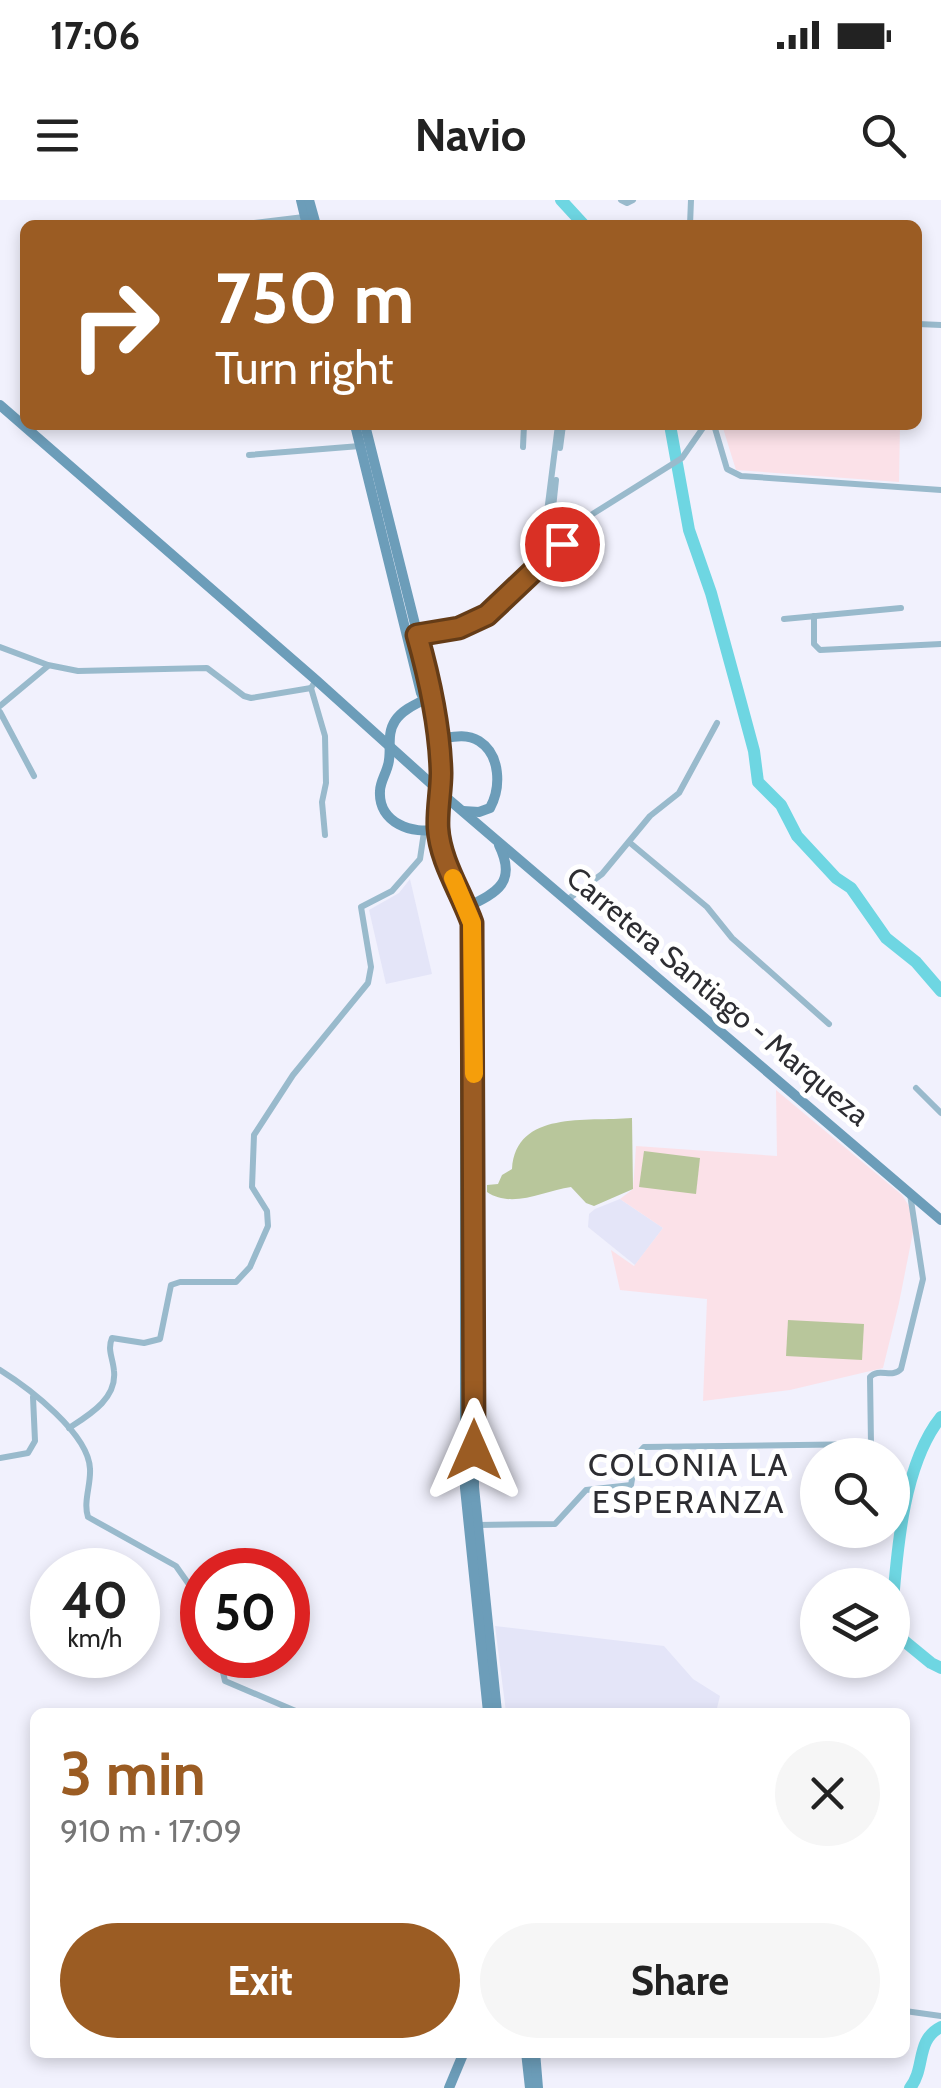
<!DOCTYPE html>
<meta charset="utf-8">
<style>
body{margin:0;font-family:Cabin,sans-serif;background:#f6f6f6;color:#222;height:100vh;display:flex;flex-direction:column;font-size:38px;white-space:nowrap}
*{box-sizing:border-box;margin:0}
p{font-size:32px;color:#767676}
.icon{flex:none;width:55px;height:55px;fill:none;stroke:currentColor;stroke-width:2;stroke-linecap:round;stroke-linejoin:round}
.map{position:relative;flex:1;overflow:hidden}
.details{position:absolute;left:30px;top:1508px;width:880px;height:350px;display:flex;flex-direction:column;background:#fff;border-radius:15px;box-shadow:0 5px 15px #0003}
.details>*{flex:none}
.top-card{position:absolute;left:20px;top:20px;width:902px;height:210px;border-radius:15px;box-shadow:0 5px 15px #0003;background:#9b5c23;color:#fff;overflow:hidden}
.buttons{position:absolute;left:800px;top:1238px;display:grid;gap:20px}
.buttons a{display:grid;place-items:center;width:110px;height:110px;border-radius:50%;background:#fff;box-shadow:0 5px 15px #0003;font-size:50px}
.speed{position:absolute;left:30px;top:1348px;display:flex;gap:20px;font-size:50px;font-weight:700;text-align:center}
.speed>*{display:grid;place-content:center;width:130px;height:130px;border-radius:50%;background:#fff;box-shadow:0 5px 15px #0003;line-height:1}
.speed small{font-size:25px;font-weight:400}
.speed .limit{border:15px solid #d22;background:#fff;color:#111}
.pin{position:absolute;display:grid;place-items:center;width:85px;height:85px;color:#fff;margin:-42px;border:5px solid #fff;border-radius:50%;box-shadow:0 2px 10px #0007}
.me{position:absolute;width:110px;margin:-55px;rotate:0deg;stroke-linejoin:round;filter:drop-shadow(0 0 8px #0008)}
.turn{display:flex;align-items:center;gap:35px;height:210px;padding:0 30px;font-size:45px}
.turn .icon{width:130px;height:130px;stroke-width:2.5}
.turn b{display:block;font-size:70px;line-height:85px}
.round{display:grid;place-items:center;flex:none;width:105px;height:105px;border-radius:52px;background:#f6f6f6}
.summary{display:flex;align-items:center;justify-content:space-between;height:170px;padding:0 30px}
h1{font-size:60px;font-weight:800;line-height:75px;color:#9b5c23}
.action{display:flex;gap:20px;margin-top:auto;padding:20px 30px}
.action a{flex:1;height:115px;border-radius:60px;background:#9b5c23;color:#fff;font-size:40px;font-weight:800;line-height:115px;text-align:center}
.action a+a{background:#f6f6f6;color:#222}
.status{display:flex;justify-content:space-between;align-items:center;height:70px;padding:0 50px;background:#fff;direction:ltr}
.status svg{height:28px;fill:currentColor}
header{display:flex;justify-content:space-between;align-items:center;height:130px;padding:0 30px;background:#fff;font-size:45px;font-weight:800}
.map>svg:first-child{display:block}
.built{fill:#e4e5f8}
.education{fill:#fbe1e8}
.green{fill:#b8c69b}
.lines{fill:none;stroke-linecap:round;stroke-linejoin:round}
.river{stroke:#6ed6e2;stroke-width:12}
.street{stroke:#99bacc;stroke-width:6}
.secondary{stroke:#6c9db9;stroke-width:10}
.route-casing{stroke:#653c17;stroke-width:25}
.route{stroke:#9b5c23;stroke-width:18}
.slow{stroke:#f59e0b;stroke-width:18}
.labels{text-anchor:middle;dominant-baseline:central;stroke-width:10;stroke-linejoin:round;paint-order:stroke}
.street-label{font-size:30px;fill:#2d2d32;stroke:#fff}
.neighbourhood-label{font-size:32px;letter-spacing:2.5px;fill:#2d2d32;stroke:#fff}
</style>
<div class="status"><b>17:06</b><svg viewBox="0 0 49 12"><path d="M0 12V9h3v3zM5 12V6h3v6zM10 12V3h3v9zM15 12V0h3v12zM26 1h20v11H26zM47 4h2v5h-2z"/></svg></div>
<header><svg class="icon" aria-label="menu" viewBox="0 0 24 24"><path d="M4 6h16M4 12h16M4 18h16"/></svg>Navio<svg class="icon" aria-label="search" viewBox="0 0 24 24"><circle cx="10" cy="10" r="6"/><path d="M15 15l6 6"/></svg></header>
<div class="map">
<svg width="941" height="1888" viewBox="0 0 941 1888">
<rect width="100%" height="100%" fill="#f1f1fd"/>
<g class="built">
<path d="M410,679l22,95 -46,10 -17,-74 30,-17z"/>
<path d="M620,999l43,29 -28,37 -47,-38 1,-13 6,-5z"/>
<path d="M495,1426l169,20 29,33 27,17 -4,16h-210z"/>
</g>
<g class="education">
<path d="M722,225h178l-1,57 -163,-12z"/>
<path d="M776,890l126,105 14,22 -17,86 -16,65 -93,22 -87,11 4,-102 -87,-9 -9,-40 23,16 29,-38 -43,-29 13,-10 3,-43 141,10z"/>
</g>
<g class="green">
<path d="M632,918l1,71 -39,17 -8,-3 -15,-16c-27,4 -59,22 -84,5v-7l11,-1 4,-9 10,-6c4,-59 74,-47 120,-51z"/>
<path d="M644,951l56,7 -4,36 -57,-7z"/>
<path d="M788,1120l76,4 -2,36 -76,-4z"/>
</g>
<g class="lines">
<g class="river">
<path d="M561,0l23,25"/>
<path d="M670,225l19,105 22,63 29,106 14,52 4,31 23,23 16,31 39,42 15,10 35,50 30,24 25,29"/>
<path d="M892,1413c5,-60 10,-147 49,-196"/>
<path d="M892,1431l39,32 10,5"/>
<path d="M910,1888c16,-20 5,-48 31,-61"/>
</g>
<g class="street">
<path d="M621,0l6,3 6,-3"/>
<path d="M237,25l67,-8"/>
<path d="M690,25l1,-25"/>
<path d="M918,124l23,1"/>
<path d="M714,225l13,44 14,7 200,14"/>
<path d="M523,247l1,-22"/>
<path d="M560,248l3,-23"/>
<path d="M249,255l111,-9"/>
<path d="M556,280l-4,37 6,30"/>
<path d="M547,357l-2,-29 13,-103"/>
<path d="M814,416v28l6,6 121,-6"/>
<path d="M784,419l117,-11"/>
<path d="M414,436l45,-8 28,-13 104,-100 91,-57 23,-33"/>
<path d="M0,447l48,18 30,6 129,-3 37,28 7,2 60,-10 5,-8"/>
<path d="M311,488l14,48 1,47 -4,19 3,33"/>
<path d="M0,506l48,-40"/>
<path d="M0,512l34,64"/>
<path d="M629,642l78,65 25,31 97,86"/>
<path d="M567,700l35,-26 48,-58 29,-23 38,-70"/>
<path d="M916,888l25,25"/>
<path d="M0,1170c29,18 89,64 90,99 1,16 -7,33 -2,48l88,49 26,37"/>
<path d="M69,1228c20,-13 48,-29 45,-57 -1,-13 -7,-21 -2,-33l32,5 16,-4 11,-54 9,-3h56l14,-15 18,-41 -1,-15 -15,-24 2,-52 39,-60 75,-92 3,-16 -10,-60 31,-16 28,-32 4,-27"/>
<path d="M0,1258l28,-5 7,-12 -2,-44"/>
<path d="M477,1325l78,-1 31,-34 45,-5 5,-29 8,-9 227,-3 -1,-67c9,-10 22,2 31,-8l22,-90 -13,-85"/>
<path d="M219,1455l6,26 73,31"/>
<path d="M905,1811l36,5"/>
</g>
<g class="secondary">
<path d="M301,0l6,25"/>
<path d="M309,0l7,25"/>
<path d="M0,205l316,275 131,118 494,422"/>
<path d="M355,225l66,268 14,30"/>
<path d="M365,225l68,271 8,73 -3,60 5,25 29,69 2,564 23,225"/>
<path d="M428,498c-12,6 -26,12 -33,23 -8,12 -4,26 -6,39 -1,11 -9,21 -9,31 -2,32 33,44 58,38"/>
<path d="M439,539c13,-2 27,-6 40,2 22,14 22,47 11,67l-11,4 -16,-1"/>
<path d="M467,707c31,-15 50,-25 32,-62"/>
<path d="M465,734v554l23,224"/>
<path d="M526,1852l4,36"/>
<path d="M535,1852l3,36"/>
<path d="M449,1888l15,-36"/>
</g>
</g>
<g class="lines">
<defs>
<path id="route" d="M474,1250l-2,-527c-11,-31 -32,-62 -34,-95 -1,-18 3,-37 3,-55 -1,-47 -11,-92 -24,-138l42,-7 28,-13 75,-71"/>
</defs>
<use href="#route" class="route-casing"/>
<use href="#route" class="route"/>
<path class="slow" d="M453,678l19,45 2,151"/>
</g>
<g class="labels">
<g class="street-label">
<text transform="translate(718 796) rotate(40)">Carretera Santiago - Marqueza</text>
</g>
<g class="neighbourhood-label">
<text x="689" y="1264">COLONIA LA<tspan x="689" dy="37">ESPERANZA</tspan></text>
</g>
</g>
</svg>
<div class="buttons">
<a><svg class="icon" aria-label="search" viewBox="0 0 24 24"><circle cx="10" cy="10" r="6"/><path d="M15 15l6 6"/></svg></a>
<a><svg class="icon" aria-label="layers" viewBox="0 0 24 24"><path d="M12 4l9 5-9 5-9-5zM3 14l9 5 9-5"/></svg></a>
</div>
<div class="speed"><div>40<small>km/h</small></div><div class="limit">50</div></div>
<div class="pin" style="left:562px;top:344px;background:#d93025"><svg class="icon" aria-label="arrive" viewBox="0 0 24 24"><path d="M6 21V4h12l-3 4 3 4H6"/></svg></div>
<svg class="me" style="left:474px;top:1250px" viewBox="-20 -20 40 40"><path d="M0-17L14 15 0 8-14 15z" fill="#9b5c23" stroke="#fff" stroke-width="4"/></svg>
<div class="top-card">
<div class="turn"><svg class="icon" aria-label="right" viewBox="0 0 24 24"><path d="M7 20v-9h11M14 6l5 5-5 5"/></svg><div><b>750 m</b>Turn right</div></div>
</div>
<section class="details">
<div class="summary"><div><h1>3 min</h1><p>910 m · 17:09</p></div><a class="round"><svg class="icon" aria-label="close" viewBox="0 0 24 24"><path d="M6 6l12 12M18 6L6 18"/></svg></a></div>
<div class="action"><a>Exit</a><a>Share</a></div>
</section>
</div>
